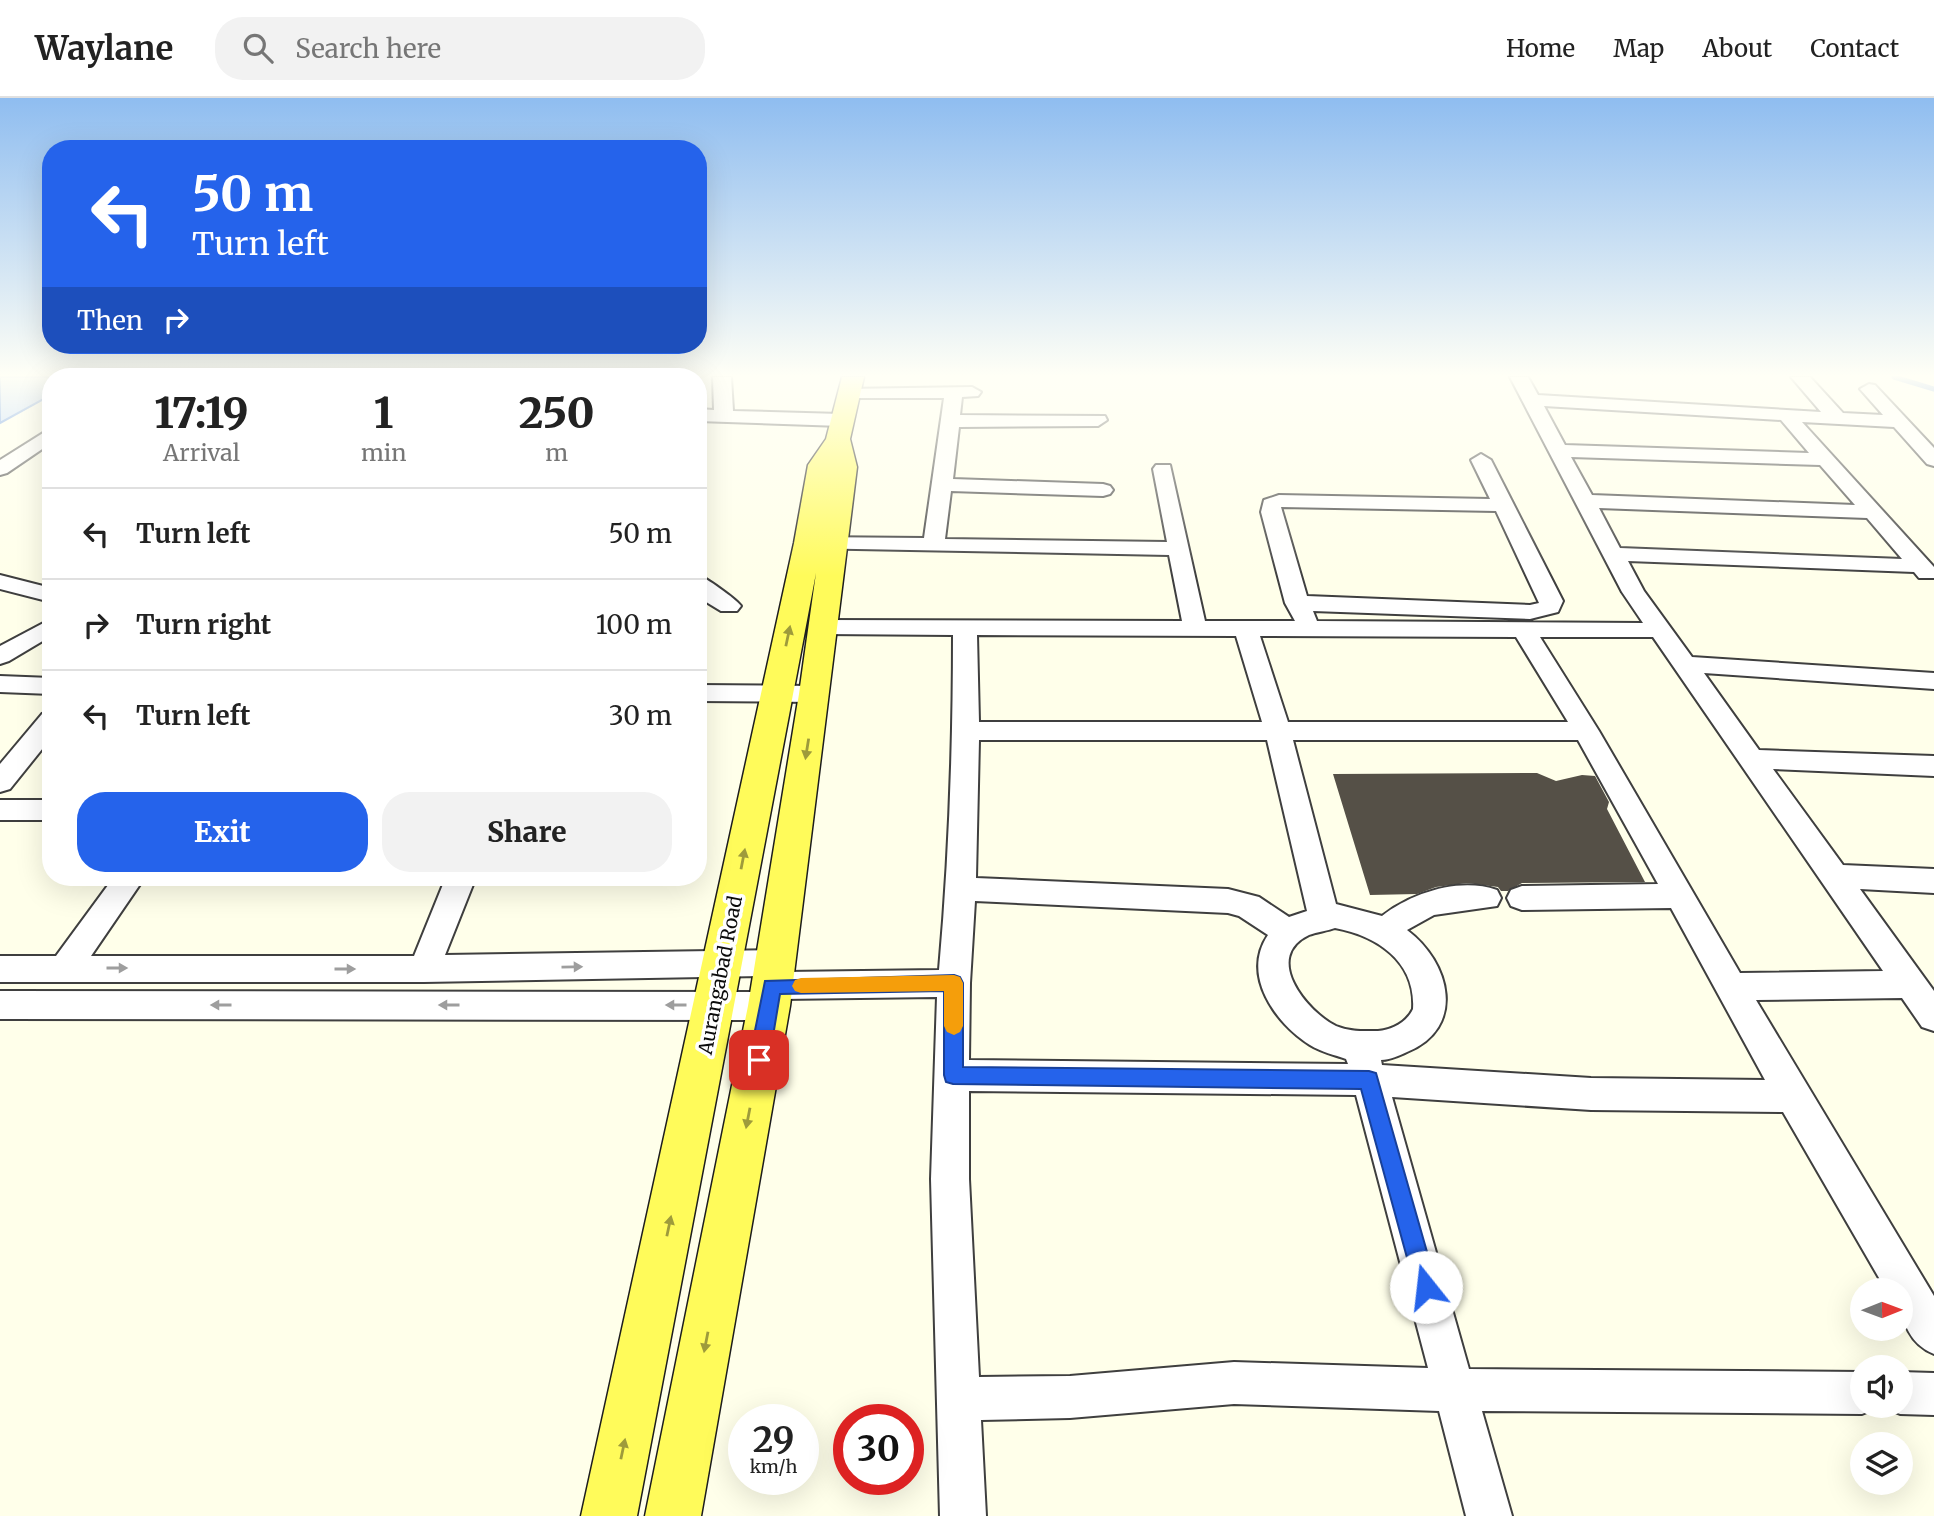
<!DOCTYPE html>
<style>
body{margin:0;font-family:Merriweather,serif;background:#f2f2f2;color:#222;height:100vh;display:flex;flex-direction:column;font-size:26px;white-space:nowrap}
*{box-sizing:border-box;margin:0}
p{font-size:23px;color:#767676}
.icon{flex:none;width:38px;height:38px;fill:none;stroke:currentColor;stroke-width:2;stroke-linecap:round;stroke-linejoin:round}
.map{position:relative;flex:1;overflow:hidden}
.panel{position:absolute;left:42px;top:270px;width:665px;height:518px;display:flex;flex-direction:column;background:#fff;border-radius:28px;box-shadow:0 7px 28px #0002}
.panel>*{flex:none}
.banner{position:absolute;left:42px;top:42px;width:665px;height:214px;border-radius:28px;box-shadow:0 7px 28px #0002;background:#2563eb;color:#fff;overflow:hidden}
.needle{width:46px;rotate:89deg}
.buttons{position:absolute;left:1850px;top:1180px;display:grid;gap:14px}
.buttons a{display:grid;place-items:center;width:63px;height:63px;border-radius:50%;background:#fff;box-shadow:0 7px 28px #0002;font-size:35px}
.speed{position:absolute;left:728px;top:1306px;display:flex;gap:14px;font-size:35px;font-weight:700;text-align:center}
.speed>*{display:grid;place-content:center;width:91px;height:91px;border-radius:50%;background:#fff;box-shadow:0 7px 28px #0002;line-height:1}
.speed small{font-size:18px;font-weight:400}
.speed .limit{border:10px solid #d22;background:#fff;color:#111}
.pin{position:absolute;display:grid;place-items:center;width:60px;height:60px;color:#fff;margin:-30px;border-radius:14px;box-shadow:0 4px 10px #0006}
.me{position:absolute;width:77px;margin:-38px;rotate:344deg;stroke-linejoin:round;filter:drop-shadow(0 0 5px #0008)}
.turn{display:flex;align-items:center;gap:24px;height:147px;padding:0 35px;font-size:32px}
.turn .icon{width:91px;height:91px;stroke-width:2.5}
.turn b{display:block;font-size:49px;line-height:60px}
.then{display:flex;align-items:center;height:66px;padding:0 35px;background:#0003;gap:14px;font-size:26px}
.eta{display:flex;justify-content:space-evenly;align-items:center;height:119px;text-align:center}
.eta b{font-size:42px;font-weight:800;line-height:49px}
.button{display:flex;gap:14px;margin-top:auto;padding:14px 35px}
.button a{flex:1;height:80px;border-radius:28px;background:#2563eb;color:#fff;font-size:28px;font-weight:800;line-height:80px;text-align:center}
.button a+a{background:#f2f2f2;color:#222}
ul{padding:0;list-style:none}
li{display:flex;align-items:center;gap:21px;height:91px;padding:0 35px;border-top:2px solid #e0e0e0}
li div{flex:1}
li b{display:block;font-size:26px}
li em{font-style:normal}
header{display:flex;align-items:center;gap:42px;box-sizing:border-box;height:98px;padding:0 35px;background:#fff;border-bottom:2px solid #e0e0e0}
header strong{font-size:33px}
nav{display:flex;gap:38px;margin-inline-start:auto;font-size:24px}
.search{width:490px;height:63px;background:#f2f2f2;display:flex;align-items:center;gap:18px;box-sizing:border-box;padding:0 24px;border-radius:28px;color:#767676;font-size:26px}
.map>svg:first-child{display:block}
.water{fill:#a9cbfc;stroke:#286ddb;stroke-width:2}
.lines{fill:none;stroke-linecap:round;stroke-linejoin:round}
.stream{stroke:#286ddb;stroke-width:5}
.building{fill:#555047}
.minor-casing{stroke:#3f3f3f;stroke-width:4}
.major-casing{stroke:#1d1d1d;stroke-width:3}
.minor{fill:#fff;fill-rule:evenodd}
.major{fill:#fffb5a;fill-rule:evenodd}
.oneway{fill:#9e9b3b}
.oneway2{fill:#9e9e9e}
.route{fill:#2563eb;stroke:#184099;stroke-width:2}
.slow{fill:#f59e0b}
.labels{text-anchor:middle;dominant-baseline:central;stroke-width:7;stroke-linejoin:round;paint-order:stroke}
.street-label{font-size:19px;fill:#0c0c0c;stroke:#fff}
</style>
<header>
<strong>Waylane</strong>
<div class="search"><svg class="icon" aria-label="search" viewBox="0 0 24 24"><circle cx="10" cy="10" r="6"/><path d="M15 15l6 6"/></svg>Search here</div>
<nav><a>Home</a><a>Map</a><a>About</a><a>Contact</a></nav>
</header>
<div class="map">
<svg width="1934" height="1418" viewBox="0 0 1934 1418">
<rect width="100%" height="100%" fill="#ffffea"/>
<path class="water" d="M0,279h51v18l-51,28z"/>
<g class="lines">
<path class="stream" d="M1894,279l40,12"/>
</g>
<path class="building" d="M1537,675l19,8 26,-6 13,1 14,26 -2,7 38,73 -123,1 -14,8h-7l-3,-4 -31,-4 -31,4 -19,7 -47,1 -37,-121z"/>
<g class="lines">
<defs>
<g id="minor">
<path d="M713,279h18l2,34 108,3 9,6 -9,6 -143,-5v-12l16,1z"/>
<path d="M1510,279h18l10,18 283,17 -30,-35h19l33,36 40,2 -23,-26 9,-5 6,1 59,63v18l-7,-2 -33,-37 -92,-5 132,145v11h-15l-5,-6 -286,-11 16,30 48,66 242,16v16l-230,-16 55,77 175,6v20l-161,-7 70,96 91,4v24l-74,-4 74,102v40l-12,-4 -20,-29 -146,2 178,296v58c-27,-11 -34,-37 -34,-64h-14l-103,-178 -192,-2 -199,-13 77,272 393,3v33h16l-1,3 -15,6 -380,-3 30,105h-46l-27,-105 -205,-7 -164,14 -89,2 5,96h-46l-9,-337 6,-182 -155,2 3,7 -4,10 -12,4 -769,-1v-28l759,1 -3,-6 5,-10 -337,6h-424v-26h56l58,-79h31l-54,79h323l32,-79h30l-31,78 330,-5 11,4 5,9 -5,9 153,-2c10,-112 14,-223 14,-335l-131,-1 -8,-2 -4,-5 4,-5 8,-2 360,1 -13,-66 -367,-7 -3,-5 3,-5 8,-1 114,1 20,-140h-95l-9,-5 3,-4 129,-2 9,5 -3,4 -16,1 -2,18 145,1 2,4 -9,6 -139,1 -6,52 150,5 7,2 3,4 -3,4 -7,2 -152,-5 -6,48 222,3 -14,-73 3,-4h14l35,156h90l-10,-18 -24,-91 3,-12 15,-5 211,4 -19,-39 10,-6 10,6 72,141 -5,11 -28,7 -217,-8 4,10 326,2 -21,-31zM1544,308l237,14 28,33 -244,-8zM1571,359l249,8 35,40 -263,-10zM1281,409l215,4 43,92 -9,2 -223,-9zM1599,410l268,10 35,41 -282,-11zM977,537l259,1 26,86h-283zM1260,538l256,1 52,85h-280zM1540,539h113l230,334 -143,2 -141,-242zM979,642h288l40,171 -18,6 -30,-20 -31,-8 -252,-11zM1293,642h285l80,144 -136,2 -11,4 -4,8 4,8 11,4 149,-2 94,172 -174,-2 -209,-13 -1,-5c9,0 17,-4 26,-8 59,-24 44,-89 0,-122l27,-15 63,-9 4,-8 -4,-8c-38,-13 -85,3 -115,26l-46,-12zM975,803l253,12 11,3 29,19c-27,40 7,88 42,110 11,7 25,10 36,14l2,5 -379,-4 1,-77zM1335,830c43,8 81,34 78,81 -6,13 -21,21 -35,22 -15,0 -27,1 -42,-5 -29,-14 -74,-69 -27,-91 8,-3 18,-4 26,-7zM969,993l387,4 72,273 -194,-6 -164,14 -91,1 -10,-198z"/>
<path d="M51,330v15l-44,30 -7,2v-15z"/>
<path d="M0,477l51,13v14l-51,-13z"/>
<path d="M698,477c7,2 38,24 43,31l-4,5h-16l-23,-14z"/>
<path d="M51,521v17l-42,25 -9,3v-18z"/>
<path d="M0,578l51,2v16l-51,-2z"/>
<path d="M698,587l117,1 9,2 4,6 -4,6 -9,2 -117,-1z"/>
<path d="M51,613v27l-41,51 -10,3v-28l42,-50z"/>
<rect x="0" y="702" width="51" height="20"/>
<path d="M1900,1274l34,1v42l-34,-1 -15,-6 -1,-3h16z"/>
</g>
<path id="major" d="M842,279h22l-14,62 7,28 -67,539 -89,510h-56l103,-510 51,-312 17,-121 -179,943h-56l213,-973 14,-78 18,-26z"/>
</defs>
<use href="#minor" class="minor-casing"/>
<use href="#major" class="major-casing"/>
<use href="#minor" class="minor"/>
<use href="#major" class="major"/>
</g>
<defs><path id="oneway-solid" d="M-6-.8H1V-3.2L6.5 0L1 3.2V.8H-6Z" transform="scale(1.75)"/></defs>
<g class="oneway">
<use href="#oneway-solid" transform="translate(788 538) rotate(-78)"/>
<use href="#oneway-solid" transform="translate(807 651) rotate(99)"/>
<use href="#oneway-solid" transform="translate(743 761) rotate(-79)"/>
<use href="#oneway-solid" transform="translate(748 1020) rotate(101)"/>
<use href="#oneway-solid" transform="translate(669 1128) rotate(-78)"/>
<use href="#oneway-solid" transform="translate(706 1244) rotate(101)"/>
<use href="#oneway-solid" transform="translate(623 1351) rotate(-78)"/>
</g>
<g class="oneway2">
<use href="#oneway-solid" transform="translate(572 869) rotate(-1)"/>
<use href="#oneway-solid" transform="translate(117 870)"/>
<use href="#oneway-solid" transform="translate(345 871)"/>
<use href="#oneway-solid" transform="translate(221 907) rotate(-180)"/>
<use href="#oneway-solid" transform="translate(449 907) rotate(-180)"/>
<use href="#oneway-solid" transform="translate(676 907) rotate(-180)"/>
</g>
<linearGradient id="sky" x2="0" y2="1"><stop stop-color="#8fbdf0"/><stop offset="0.58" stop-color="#fffff6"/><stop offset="1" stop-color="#fffff6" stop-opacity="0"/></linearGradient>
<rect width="1934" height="478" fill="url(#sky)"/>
<path class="route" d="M954,877l6,2 3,6v84l406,4 7,2 61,214 -3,8 -8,3 -8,-3 -3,-8 -54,-198 -408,-5 -7,-2 -2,-7v-84l-164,3 -11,66 -3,6 -7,2 -7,-2 -3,-6 16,-79z"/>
<path class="slow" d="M954,877l6,2 3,6v43l-3,6 -6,3 -7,-3 -3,-6v-35l-143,2 -6,-2 -3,-5 3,-6 6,-2z"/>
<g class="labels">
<g class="street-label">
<text transform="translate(720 877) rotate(-79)">Aurangabad Road</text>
</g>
</g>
</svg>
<div class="buttons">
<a><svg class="needle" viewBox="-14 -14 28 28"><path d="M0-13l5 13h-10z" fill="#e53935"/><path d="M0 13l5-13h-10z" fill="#767676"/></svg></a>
<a><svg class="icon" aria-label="sound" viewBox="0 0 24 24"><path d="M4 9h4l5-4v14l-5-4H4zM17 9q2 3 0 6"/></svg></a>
<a><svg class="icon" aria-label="layers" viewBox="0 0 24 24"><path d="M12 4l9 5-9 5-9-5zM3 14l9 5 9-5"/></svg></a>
</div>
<div class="speed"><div>29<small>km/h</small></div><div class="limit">30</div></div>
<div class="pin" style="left:759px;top:962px;background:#d93025"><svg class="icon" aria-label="arrive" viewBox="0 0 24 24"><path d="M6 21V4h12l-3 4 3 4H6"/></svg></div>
<svg class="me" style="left:1426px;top:1189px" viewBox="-20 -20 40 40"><circle r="19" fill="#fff"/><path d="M0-13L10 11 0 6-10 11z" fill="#2563eb"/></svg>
<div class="banner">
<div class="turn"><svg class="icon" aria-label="left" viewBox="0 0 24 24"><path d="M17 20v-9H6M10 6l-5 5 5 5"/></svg><div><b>50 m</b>Turn left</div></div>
<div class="then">Then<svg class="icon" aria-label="right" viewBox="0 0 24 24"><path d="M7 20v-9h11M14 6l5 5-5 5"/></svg></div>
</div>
<section class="panel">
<div class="eta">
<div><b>17:19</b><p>Arrival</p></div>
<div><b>1</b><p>min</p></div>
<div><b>250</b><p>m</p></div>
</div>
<ul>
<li><svg class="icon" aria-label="left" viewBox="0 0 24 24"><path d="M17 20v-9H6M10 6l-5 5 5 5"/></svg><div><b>Turn left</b></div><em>50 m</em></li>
<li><svg class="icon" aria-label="right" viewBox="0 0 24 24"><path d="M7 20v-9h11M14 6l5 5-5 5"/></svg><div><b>Turn right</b></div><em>100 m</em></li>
<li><svg class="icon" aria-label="left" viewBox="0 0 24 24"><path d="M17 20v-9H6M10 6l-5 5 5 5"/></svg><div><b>Turn left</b></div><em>30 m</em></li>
</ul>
<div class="button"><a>Exit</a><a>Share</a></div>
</section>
</div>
